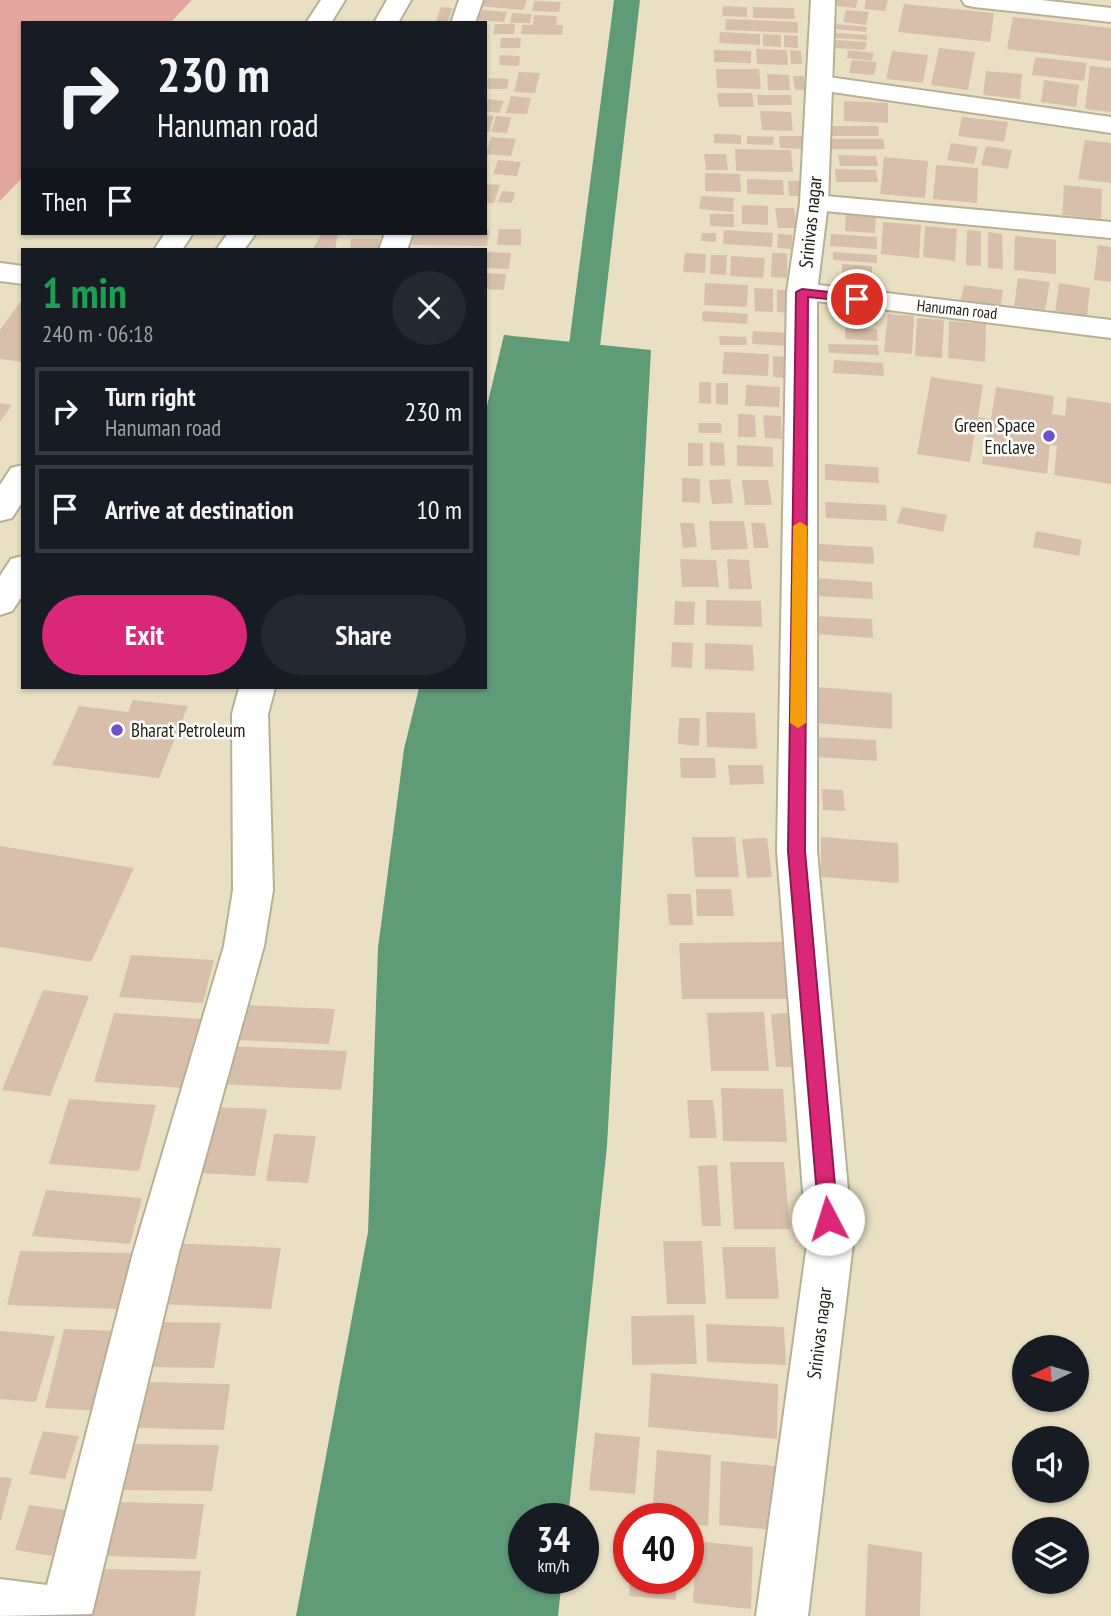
<!DOCTYPE html>
<meta charset="utf-8">
<style>
body{margin:0;font-family:"PT Sans Narrow",sans-serif;background:#242831;color:#f1f3f6;height:100vh;display:flex;flex-direction:column;font-size:26px;white-space:nowrap}
*{box-sizing:border-box;margin:0}
p{font-size:23px;color:#9ea1a6}
.icon{flex:none;width:38px;height:38px;fill:none;stroke:currentColor;stroke-width:2;stroke-linecap:round;stroke-linejoin:round}
.map{position:relative;flex:1;overflow:hidden}
.details{position:absolute;left:21px;top:248px;width:466px;height:441px;display:flex;flex-direction:column;background:#171b24;border-radius:0px;box-shadow:0 2px 5px #0004}
.details>*{flex:none}
.banner{position:absolute;left:21px;top:21px;width:466px;height:214px;border-radius:0px;box-shadow:0 2px 5px #0004;background:#171b24;color:#f1f3f6;overflow:hidden}
.needle{width:46px;rotate:265deg}
.fabs{position:absolute;left:1012px;top:1335px;display:grid;gap:14px}
.fabs a{display:grid;place-items:center;width:77px;height:77px;border-radius:50%;background:#171b24;box-shadow:0 2px 5px #0004;font-size:35px}
.speed{position:absolute;left:508px;top:1503px;display:flex;gap:14px;font-size:35px;font-weight:700;text-align:center}
.speed>*{display:grid;place-content:center;width:91px;height:91px;border-radius:50%;background:#171b24;box-shadow:0 2px 5px #0004;line-height:1}
.speed small{font-size:18px;font-weight:400}
.speed .limit{border:10px solid #d22;background:#fff;color:#111}
.pin{position:absolute;display:grid;place-items:center;width:60px;height:60px;color:#fff;margin:-30px;border:4px solid #fff;border-radius:50%;box-shadow:0 2px 7px #0007}
.me{position:absolute;width:77px;margin:-38px;rotate:355deg;stroke-linejoin:round;filter:drop-shadow(0 0 5px #0008)}
.turn{display:flex;align-items:center;gap:24px;height:147px;padding:0 21px;font-size:32px}
.turn .icon{width:91px;height:91px;stroke-width:2.5}
.turn b{display:block;font-size:49px;line-height:60px}
.then{display:flex;align-items:center;height:66px;padding:0 21px;background:#0003;gap:14px;font-size:26px}
.round{display:grid;place-items:center;flex:none;width:74px;height:74px;border-radius:37px;background:#242831}
.overview{display:flex;align-items:center;justify-content:space-between;height:119px;padding:0 21px}
h1{font-size:42px;font-weight:700;line-height:52px;color:#1e9e55}
.action{display:flex;gap:14px;margin-top:auto;padding:14px 21px}
.action a{flex:1;height:80px;border-radius:42px;background:#db2777;color:#fff;font-size:28px;font-weight:700;line-height:80px;text-align:center}
.action a+a{background:#242831;color:#f1f3f6}
ul{padding:0;list-style:none}
li{display:flex;align-items:center;gap:21px;height:88px;margin:0 14px 10px;padding:0 7px;border:4px solid #363941;border-radius:0px}
li div{flex:1}
li b{display:block;font-size:26px}
li em{font-style:normal}
.map>svg:first-child{display:block}
.green{fill:#e4a79f}
.water{fill:#609b78}
.lines{fill:none;stroke-linecap:round;stroke-linejoin:round}
.canal{fill:#609b78;fill-rule:evenodd}
.building{fill:#d8bfac}
.street-casing{stroke:#b8b095;stroke-width:4}
.secondary-casing{stroke:#b8b095;stroke-width:4}
.highway-casing{stroke:#b8b095;stroke-width:4}
.street{fill:#fff;fill-rule:evenodd}
.secondary{fill:#fff;fill-rule:evenodd}
.highway{fill:#fff;fill-rule:evenodd}
.route{fill:#db2777;stroke:#8e194d;stroke-width:2}
.slow{fill:#f59e0b}
.poi-dot{fill:#7151ca;stroke:#fff;stroke-width:2.5}
.labels{text-anchor:middle;dominant-baseline:central;stroke-width:5;stroke-linejoin:round;paint-order:stroke}
.far-street-label{font-size:16px;fill:#211d13;stroke:#fff}
.street-label{font-size:19px;fill:#211d13;stroke:#fff}
.poi-label{font-size:19px;fill:#211d13;stroke:#fff;text-anchor:end}
</style>
<div class="map">
<svg width="1111" height="1616" viewBox="0 0 1111 1616">
<rect width="100%" height="100%" fill="#e9e0c4"/>
<path class="green" d="M0,0h192l-22,23h-147v154l-23,24z"/>
<path class="water" d="M504,335l147,15 -44,796 -39,373h-45v59l39,1 -4,37h-262l72,-384 10,-284 26,-199 15,-61h66v-274z"/>
<g class="lines">
<path class="canal" d="M614,0h26l-46,398 -4,7 -12,3 -12,-3 -4,-7z"/>
</g>
<g class="building">
<path d="M480,0h47l-4,10 -45,-4z"/>
<path d="M836,0h22l-2,8 -21,-2z"/>
<path d="M866,0h22l-3,11 -21,-2z"/>
<path d="M534,1l27,1 -2,10 -27,-1z"/>
<path d="M904,4l90,9 -4,29 -92,-10z"/>
<path d="M723,6l24,1v10l-25,-1z"/>
<path d="M441,7l12,1 -6,15h-12z"/>
<path d="M753,7l41,1 1,11 -42,-1z"/>
<path d="M482,10l25,2 -3,10 -26,-2z"/>
<path d="M846,10l23,2 -3,13 -23,-3z"/>
<path d="M512,13l19,1 -1,9h-20z"/>
<path d="M534,15l23,1 -1,9h7l-1,10 -41,-1 1,-9h11z"/>
<path d="M1013,17l98,11v33l-104,-12z"/>
<path d="M726,19l72,3v11l-73,-3z"/>
<path d="M495,24h20l-1,10h-21z"/>
<path d="M836,24l31,3 -1,5 -30,-3z"/>
<path d="M720,32l40,2v11l-41,-2z"/>
<path d="M836,33l31,2v5l-32,-2z"/>
<path d="M763,34l18,1v12l-18,-1z"/>
<path d="M784,35l14,1v12l-14,-1z"/>
<path d="M501,38h20l-1,10h-20z"/>
<path d="M835,40l32,2 -2,8 -31,-2z"/>
<path d="M939,48l36,4 -7,38 -37,-5z"/>
<path d="M756,49l31,1 1,15 -31,-1z"/>
<path d="M714,50l37,1v12l-37,-1z"/>
<path d="M790,50l11,1 1,13h-11z"/>
<path d="M848,50l26,3 -2,8 -25,-3z"/>
<path d="M892,51l36,4 -5,28 -37,-4z"/>
<path d="M500,55l20,1 -1,10 -20,-1z"/>
<path d="M1035,57l52,6 -3,18 -52,-6z"/>
<path d="M852,60l25,2 -3,13 -25,-2z"/>
<path d="M1090,66l21,2v44l-26,-3z"/>
<path d="M716,69h43l2,20 -44,-1z"/>
<path d="M986,71l36,3 -2,25 -37,-4z"/>
<path d="M519,72l21,1 -5,20 -21,-1z"/>
<path d="M767,74l22,1 1,15h-22z"/>
<path d="M793,76h11l2,14h-11z"/>
<path d="M488,78l21,1 -2,10h-20z"/>
<path d="M1044,80l35,5 -3,22 -35,-5z"/>
<path d="M717,93h35l2,14h-35z"/>
<path d="M757,95h34l1,10h-34z"/>
<path d="M511,96l20,2 -4,16 -21,-1z"/>
<path d="M488,99l16,2 -5,12 -14,-2z"/>
<path d="M844,101l44,2v20l-44,-2z"/>
<path d="M760,111l31,1 2,19 -31,-1z"/>
<path d="M485,115l9,1 -5,16h-4z"/>
<path d="M496,116l15,1 -4,16 -16,-1z"/>
<path d="M962,117l46,5 -4,20 -46,-6z"/>
<path d="M830,126h48l1,10h-47z"/>
<path d="M714,134l27,1v9l-27,-1z"/>
<path d="M747,136l27,1 -1,8 -26,-1z"/>
<path d="M779,136h23l1,13 -23,-1z"/>
<path d="M491,137l25,2 -5,17 -25,-2z"/>
<path d="M831,139h52l2,10h-53z"/>
<path d="M1085,140l26,3v40l-33,-4z"/>
<path d="M951,143l27,4 -4,17 -27,-4z"/>
<path d="M986,146l26,4 -4,19 -27,-4z"/>
<path d="M735,149l56,1 2,22 -57,-1z"/>
<path d="M704,154h22l2,16h-22z"/>
<path d="M838,155l38,1 2,10h-38z"/>
<path d="M884,157l44,4 -3,37 -45,-4z"/>
<path d="M498,160l23,2 -4,14 -24,-2z"/>
<path d="M936,165l42,3 -1,35 -44,-4z"/>
<path d="M835,169l41,1 2,12h-42z"/>
<path d="M705,173l35,1 1,18 -36,-1z"/>
<path d="M747,179l36,1 1,15 -37,-1z"/>
<path d="M788,181h12l1,15h-12z"/>
<path d="M485,184l15,1 -6,18h-9z"/>
<path d="M1064,185l38,4 -1,30 -39,-4z"/>
<path d="M502,191l13,1 -3,11 -14,-1z"/>
<path d="M701,196l33,2 -1,14 -34,-3z"/>
<path d="M742,205l26,1v19l-26,-1z"/>
<path d="M775,208h19l3,20h-19z"/>
<path d="M846,211l30,3 -1,19 -30,-2z"/>
<path d="M710,214h24v13l-24,-1z"/>
<path d="M883,222l38,3 -2,33 -38,-4z"/>
<path d="M925,226l32,3 -2,32 -32,-4z"/>
<path d="M499,229h22v16h-24z"/>
<path d="M485,230h4l-2,16 -75,-1 2,-12h71z"/>
<path d="M724,230l49,3 -1,14 -49,-3z"/>
<path d="M967,230l14,1v35l-15,-1z"/>
<path d="M988,232l14,2 1,35 -15,-1z"/>
<path d="M322,233h16l-3,17h-23z"/>
<path d="M702,233h14v9l-15,-1z"/>
<path d="M778,234l14,1v14l-15,-1z"/>
<path d="M831,234l46,3v12l-47,-3z"/>
<path d="M1015,236l41,4v34l-42,-4z"/>
<path d="M351,239h29l-1,11h-29z"/>
<path d="M1098,245l13,2v35l-17,-2z"/>
<path d="M485,252l26,1 -2,16 -24,-1z"/>
<path d="M833,252l44,3v8l-44,-3z"/>
<path d="M685,253l21,1 -1,19 -22,-1z"/>
<path d="M772,253h15v25l-16,-1z"/>
<path d="M711,255h16l-1,20 -16,-1z"/>
<path d="M731,256l34,2 -2,20 -33,-2z"/>
<path d="M842,264l30,2v24l-30,-2z"/>
<path d="M485,273l21,1 -2,16 -19,-1z"/>
<path d="M1018,278l32,4 -5,28 -31,-4z"/>
<path d="M705,283l43,2 -1,22 -43,-2z"/>
<path d="M1059,283l31,5 -3,28 -32,-4z"/>
<path d="M964,285l39,5 -3,19 -40,-6z"/>
<path d="M754,288l19,1v23l-18,-1z"/>
<path d="M777,290h14v23l-14,-1z"/>
<path d="M20,302l3,1v59l-23,-3v-29z"/>
<path d="M703,311l45,3 -1,10 -45,-3z"/>
<path d="M839,311l37,1 1,12 -37,-1z"/>
<path d="M888,314l26,2 -2,38 -28,-2z"/>
<path d="M917,318l27,2 -2,38 -27,-2z"/>
<path d="M949,321l37,3 -1,38 -37,-4z"/>
<path d="M845,328l32,1 1,12 -33,-2z"/>
<path d="M753,331l37,2v13l-38,-2z"/>
<path d="M719,336l27,1 1,8h-27z"/>
<path d="M828,344l50,1 1,10 -50,-2z"/>
<path d="M724,352l45,2 -1,22 -46,-2z"/>
<path d="M773,356l12,1 1,21 -13,-1z"/>
<path d="M834,360l49,3 1,13 -51,-3z"/>
<path d="M931,377l52,8 -5,32 13,2 5,-32 58,9 -2,18 13,2 2,-19 44,6v81l-57,-9 3,-29 -7,-1 -3,29 -65,-10 6,-37 -12,-2 -6,37 -53,-8z"/>
<path d="M699,382h12v22l-12,-1z"/>
<path d="M716,383h12v22l-12,-1z"/>
<path d="M746,385l34,2 -1,20 -34,-1z"/>
<path d="M0,403l12,2 -12,17z"/>
<path d="M738,414l17,1 1,22h-18z"/>
<path d="M763,415l18,1 1,23 -17,-1z"/>
<path d="M698,423h23l1,10h-23z"/>
<path d="M710,442l14,1 1,23 -15,-1z"/>
<rect x="688" y="443" width="15" height="23"/>
<path d="M737,445l36,2v20l-36,-1z"/>
<path d="M825,464l53,3 1,16 -54,-3z"/>
<path d="M682,478l18,1v24l-18,-1z"/>
<path d="M730,479l3,24 -21,1 -3,-24z"/>
<path d="M742,480h26l4,25h-27z"/>
<path d="M825,502l61,3 1,16 -61,-3z"/>
<path d="M902,507l45,8 -4,17 -46,-9z"/>
<path d="M709,521h35l4,28 -37,1z"/>
<path d="M680,523h14l3,24 -14,1z"/>
<path d="M751,523h14l4,25h-15z"/>
<path d="M1036,531l46,9 -3,16 -46,-9z"/>
<path d="M819,544l54,3 1,17 -55,-3z"/>
<path d="M680,559l36,1 3,27h-37z"/>
<path d="M727,559l22,1 3,29h-23z"/>
<path d="M816,578l56,4 1,17 -57,-3z"/>
<path d="M706,600l55,1 1,26 -56,-2z"/>
<path d="M675,601l20,1 -1,23h-20z"/>
<path d="M815,616l57,3 1,19 -58,-4z"/>
<path d="M672,642l21,1 -1,25 -21,-1z"/>
<path d="M705,643l48,2 1,26 -49,-2z"/>
<path d="M817,687l75,6v36l-76,-6z"/>
<path d="M133,700l55,6 -29,72 -107,-13 27,-59 49,6z"/>
<path d="M706,712l49,1 2,36 -50,-2z"/>
<path d="M679,718h21l-1,28 -21,-2z"/>
<path d="M815,737l61,3 1,21 -61,-4z"/>
<path d="M680,758h35l1,20h-35z"/>
<path d="M728,765h35l1,19 -34,1z"/>
<path d="M822,789l21,1 2,21 -22,-1z"/>
<path d="M692,837h43l4,40h-44z"/>
<path d="M821,837l77,6 1,40 -78,-6z"/>
<path d="M767,838l5,39 -25,1 -5,-39z"/>
<path d="M0,846l134,22 -43,94 -91,-15z"/>
<path d="M696,889h35l3,27h-37z"/>
<path d="M667,894h24l2,31h-24z"/>
<path d="M782,942l7,57h-107l-3,-56z"/>
<path d="M131,955l83,5 -11,43 -84,-6z"/>
<path d="M43,990l46,6 -39,100 -48,-6z"/>
<path d="M244,1005l91,4 -6,35 -92,-4z"/>
<path d="M764,1012l5,59h-58l-4,-58z"/>
<path d="M114,1013l88,6 -18,69 -90,-6z"/>
<path d="M789,1013l5,54h-18l-5,-53z"/>
<path d="M226,1046l121,5 -6,39 -123,-6z"/>
<path d="M721,1088l62,1 4,53 -64,-1z"/>
<path d="M69,1099l87,6 -17,66 -90,-7z"/>
<path d="M687,1100h26l4,38h-27z"/>
<path d="M209,1107l58,2 -12,67 -58,-3z"/>
<path d="M274,1134l42,2 -8,47 -42,-2z"/>
<path d="M730,1162h54l6,67h-56z"/>
<path d="M717,1165l4,61h-19l-4,-60z"/>
<path d="M46,1190l96,8 -12,46 -98,-8z"/>
<path d="M663,1241h39l4,63h-39z"/>
<path d="M170,1243l111,5 -10,61 -113,-5z"/>
<path d="M722,1247h53l4,52h-53z"/>
<path d="M20,1251l111,2 -11,56 -113,-4z"/>
<path d="M694,1315l3,49 -65,1 -1,-49z"/>
<path d="M154,1322l67,1 -7,45 -69,-1z"/>
<path d="M706,1324l78,3 2,38 -79,-3z"/>
<path d="M64,1329l57,2 -18,80 -58,-3z"/>
<path d="M0,1331l55,5 -19,66 -36,-3z"/>
<path d="M651,1373l127,11 -1,55 -129,-12z"/>
<path d="M147,1382l83,2 -6,46 -85,-2z"/>
<path d="M43,1431l36,5 -14,43 -36,-5z"/>
<path d="M595,1433l45,4 -5,57 -46,-4z"/>
<path d="M129,1444l90,1 -7,46 -90,-1z"/>
<path d="M657,1450l54,5 -3,71 -20,-2v-5h-36z"/>
<path d="M721,1461l54,5 -1,64 -55,-5z"/>
<path d="M0,1477l12,1 -11,42h-1z"/>
<path d="M113,1502l91,2 -8,55 -93,-3z"/>
<path d="M29,1505l37,5 -14,46 -37,-6z"/>
<path d="M696,1541l57,6 -2,62 -58,-6z"/>
<path d="M868,1544l54,8 -2,64h-55z"/>
<path d="M101,1569l100,2 -6,45h-102z"/>
<path d="M630,1578h47l-1,22 -47,-4z"/>
</g>
<g class="lines">
<defs>
<g id="street">
<path d="M459,0h24l-8,23h-24z"/>
<path d="M962,0h79l70,8v14l-137,-15 -9,-2z"/>
<path d="M821,76l290,41v16l-299,-44 -4,-5 4,-5z"/>
<path d="M814,195l297,27v16l-307,-29 -4,-6 4,-6z"/>
<path d="M385,233h28l-6,17h-28z"/>
<path d="M0,263l23,3v18l-23,-3z"/>
<path d="M802,283l309,37v18l-319,-40 -5,-6 5,-6z"/>
<path d="M239,688h36l-7,26 5,176 -9,56 -85,307 -87,361 -92,2v-37l47,6 86,-332 91,-307 9,-56 -1,-176z"/>
</g>
<path id="secondary" d="M811,0h24l-7,203 -11,89v559l36,393 -45,372h-52l51,-372 -30,-393 10,-559 13,-89z"/>
<g id="highway">
<path d="M321,0h24l-14,23h-25z"/>
<path d="M387,0h24l-13,23h-24z"/>
<path d="M165,233h28l-11,17h-28z"/>
<path d="M228,233h28l-12,17h-28z"/>
<path d="M23,465v36l-11,17 -12,3v-36l11,-17z"/>
<path d="M23,556v39l-11,16 -12,4v-39l11,-17z"/>
</g>
</defs>
<use href="#street" class="street-casing"/>
<use href="#secondary" class="secondary-casing"/>
<use href="#highway" class="highway-casing"/>
<use href="#street" class="street"/>
<use href="#secondary" class="secondary"/>
<use href="#highway" class="highway"/>
</g>
<path class="route" d="M802,289l55,6 6,4 -6,3 -49,-5 -3,554 33,368 -3,6 -7,2 -7,-2 -2,-6 -31,-368 8,-559z"/>
<path class="slow" d="M800,522l7,4 -1,197 -8,5 -8,-5 3,-197z"/>
<g class="poi-dot">
<circle cx="1049" cy="436" r="7"/>
<circle cx="117" cy="730" r="7"/>
</g>
<g class="labels">
<g class="far-street-label">
<text transform="translate(957 309) rotate(6)">Hanuman road</text>
</g>
<g class="street-label">
<text transform="translate(810 222) rotate(-84)">Srinivas nagar</text>
<text transform="translate(819 1333) rotate(-83)">Srinivas nagar</text>
</g>
<g class="poi-label">
<text x="1035" y="425">Green Space<tspan x="1035" dy="22">Enclave</tspan></text>
<text x="131" y="730" text-anchor="start">Bharat Petroleum</text>
</g>
</g>
</svg>
<div class="fabs">
<a><svg class="needle" viewBox="-14 -14 28 28"><path d="M0-13l5 13h-10z" fill="#e53935"/><path d="M0 13l5-13h-10z" fill="#9ea1a6"/></svg></a>
<a><svg class="icon" aria-label="sound" viewBox="0 0 24 24"><path d="M4 9h4l5-4v14l-5-4H4zM17 9q2 3 0 6"/></svg></a>
<a><svg class="icon" aria-label="layers" viewBox="0 0 24 24"><path d="M12 4l9 5-9 5-9-5zM3 14l9 5 9-5"/></svg></a>
</div>
<div class="speed"><div>34<small>km/h</small></div><div class="limit">40</div></div>
<div class="pin" style="left:857px;top:299px;background:#d93025"><svg class="icon" aria-label="arrive" viewBox="0 0 24 24"><path d="M6 21V4h12l-3 4 3 4H6"/></svg></div>
<svg class="me" style="left:828px;top:1219px" viewBox="-20 -20 40 40"><circle r="19" fill="#fff"/><path d="M0-13L10 11 0 6-10 11z" fill="#db2777"/></svg>
<div class="banner">
<div class="turn"><svg class="icon" aria-label="right" viewBox="0 0 24 24"><path d="M7 20v-9h11M14 6l5 5-5 5"/></svg><div><b>230 m</b>Hanuman road</div></div>
<div class="then">Then<svg class="icon" aria-label="arrive" viewBox="0 0 24 24"><path d="M6 21V4h12l-3 4 3 4H6"/></svg></div>
</div>
<section class="details">
<div class="overview"><div><h1>1 min</h1><p>240 m · 06:18</p></div><a class="round"><svg class="icon" aria-label="close" viewBox="0 0 24 24"><path d="M6 6l12 12M18 6L6 18"/></svg></a></div>
<ul>
<li><svg class="icon" aria-label="right" viewBox="0 0 24 24"><path d="M7 20v-9h11M14 6l5 5-5 5"/></svg><div><b>Turn right</b><p>Hanuman road</p></div><em>230 m</em></li>
<li><svg class="icon" aria-label="arrive" viewBox="0 0 24 24"><path d="M6 21V4h12l-3 4 3 4H6"/></svg><div><b>Arrive at destination</b></div><em>10 m</em></li>
</ul>
<div class="action"><a>Exit</a><a>Share</a></div>
</section>
</div>
